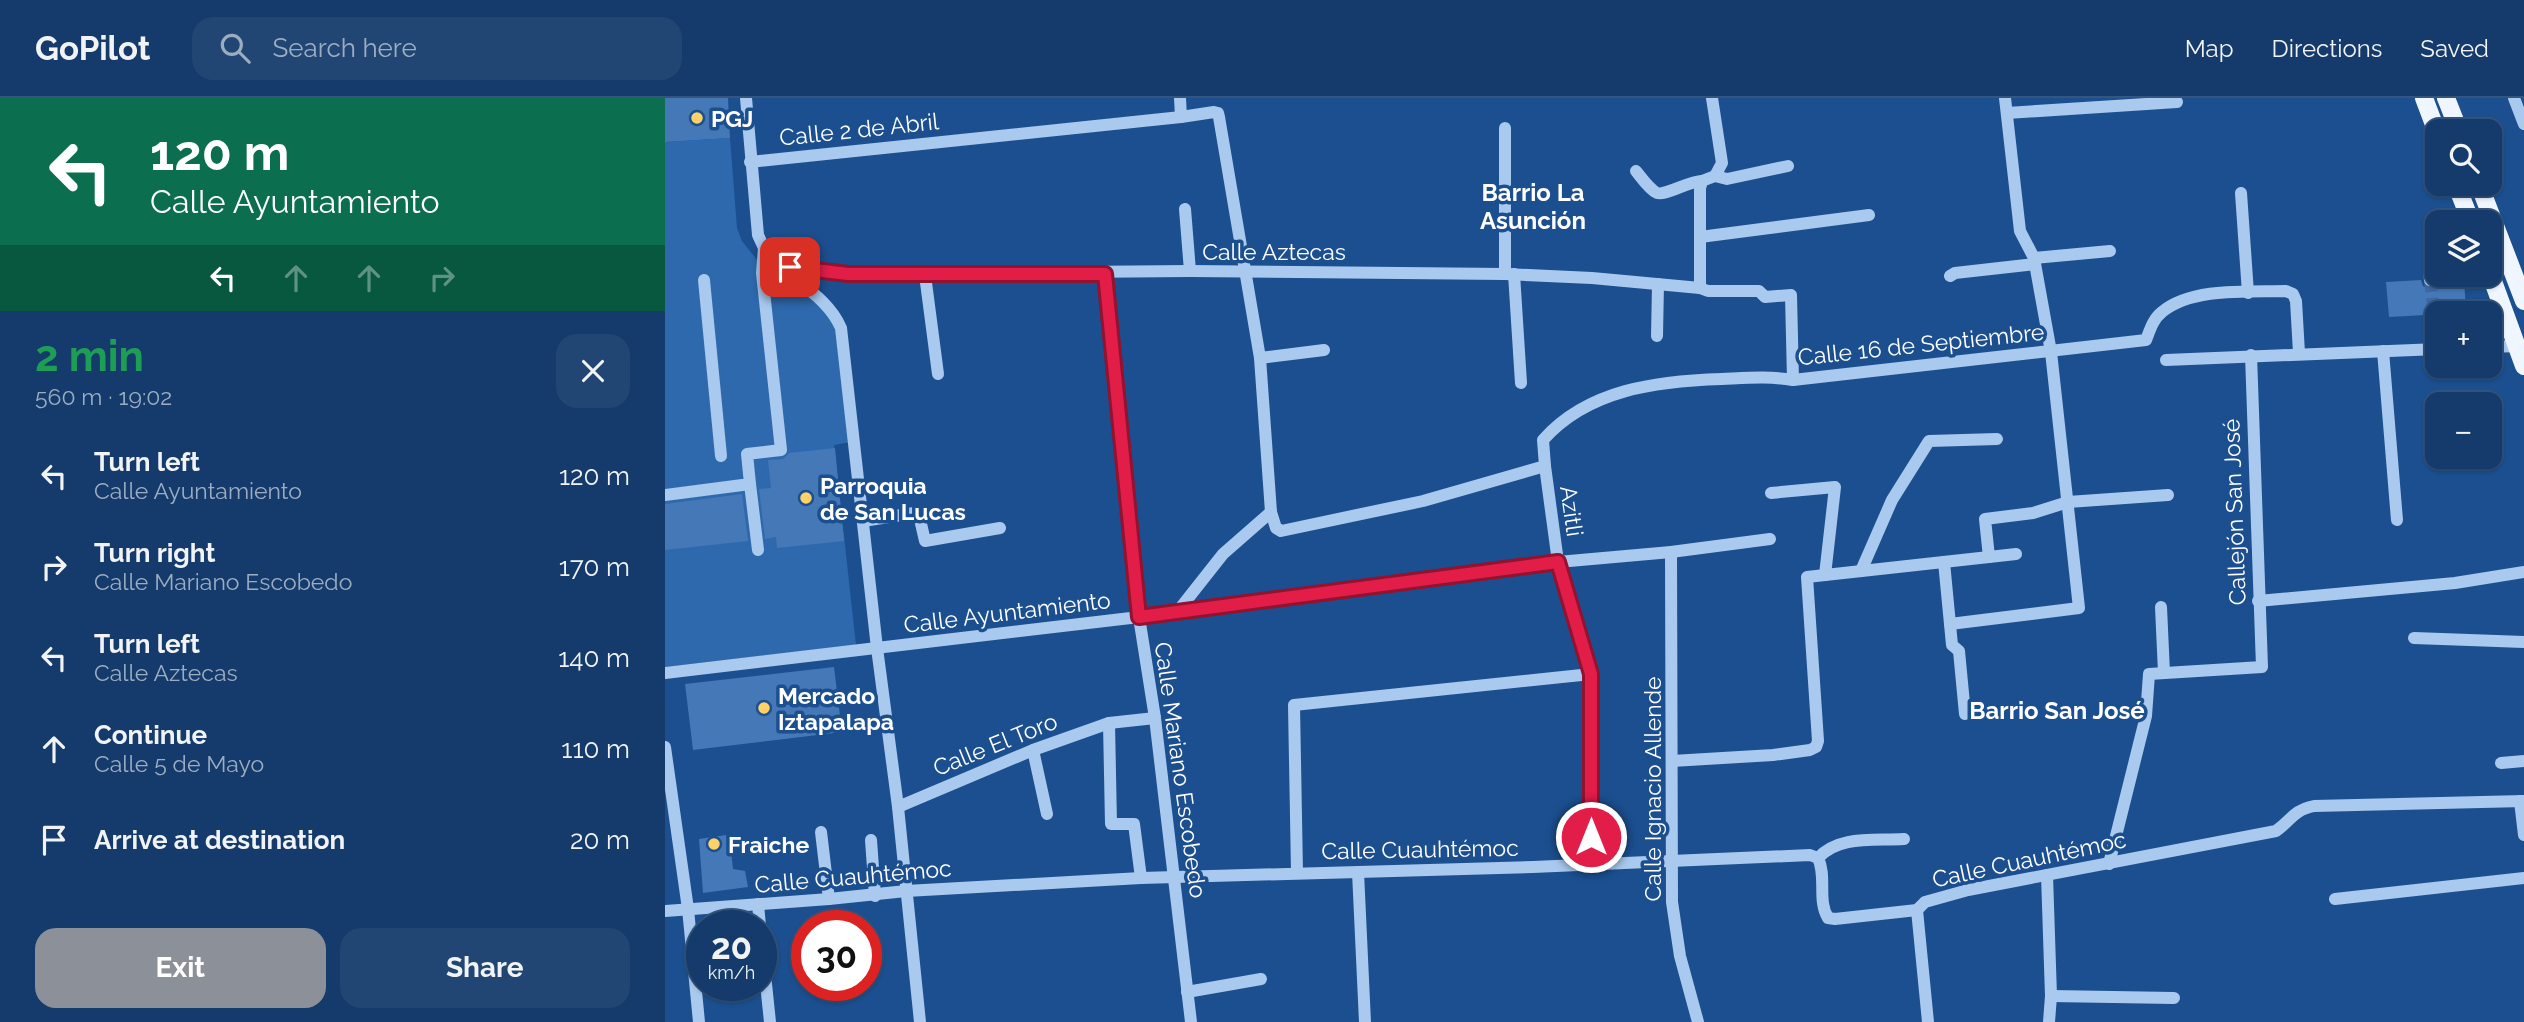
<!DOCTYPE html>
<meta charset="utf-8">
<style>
body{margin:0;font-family:Raleway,sans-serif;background:#214673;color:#f1f3f6;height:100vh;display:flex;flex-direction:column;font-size:26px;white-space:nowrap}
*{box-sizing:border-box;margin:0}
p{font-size:23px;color:#9dadc1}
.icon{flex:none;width:38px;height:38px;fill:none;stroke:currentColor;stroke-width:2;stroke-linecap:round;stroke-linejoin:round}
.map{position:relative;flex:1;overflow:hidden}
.sheet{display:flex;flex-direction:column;background:#143b6b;width:665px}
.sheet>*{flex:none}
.guide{background:#0b6e4f;color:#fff;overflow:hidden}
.tools{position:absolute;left:1760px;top:21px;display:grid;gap:14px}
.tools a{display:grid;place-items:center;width:77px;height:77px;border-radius:14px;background:#143b6b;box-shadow:0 2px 5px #0004,0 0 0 2px #33557e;font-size:35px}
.speed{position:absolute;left:21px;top:812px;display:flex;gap:14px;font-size:35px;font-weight:700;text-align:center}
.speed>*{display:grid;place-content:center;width:91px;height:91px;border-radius:50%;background:#143b6b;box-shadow:0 2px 5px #0004,0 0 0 2px #33557e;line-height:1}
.speed small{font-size:18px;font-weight:400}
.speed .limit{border:10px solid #d22;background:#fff;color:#111}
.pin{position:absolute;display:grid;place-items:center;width:60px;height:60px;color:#fff;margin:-30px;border-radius:14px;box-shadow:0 4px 10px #0006}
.me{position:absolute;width:77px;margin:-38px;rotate:0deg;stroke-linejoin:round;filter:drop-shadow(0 0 5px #0008)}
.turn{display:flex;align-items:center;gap:24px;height:147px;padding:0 35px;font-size:32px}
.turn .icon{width:91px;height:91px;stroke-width:2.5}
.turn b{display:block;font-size:49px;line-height:60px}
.lanes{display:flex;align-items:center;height:66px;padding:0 35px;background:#0003;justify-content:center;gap:35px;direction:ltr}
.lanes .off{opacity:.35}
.round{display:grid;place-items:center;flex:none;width:74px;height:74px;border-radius:21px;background:#214673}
.head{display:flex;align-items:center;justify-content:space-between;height:119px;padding:0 35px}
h1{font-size:42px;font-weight:700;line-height:52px;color:#1e9e55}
.action{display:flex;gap:14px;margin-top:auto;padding:14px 35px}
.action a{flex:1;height:80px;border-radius:21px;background:#8c9099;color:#fff;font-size:28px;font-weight:700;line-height:80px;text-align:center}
.action a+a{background:#214673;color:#f1f3f6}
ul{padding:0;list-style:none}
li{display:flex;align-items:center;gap:21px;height:91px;padding:0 35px}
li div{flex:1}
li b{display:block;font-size:26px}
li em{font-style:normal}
header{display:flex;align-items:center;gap:42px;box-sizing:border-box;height:98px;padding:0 35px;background:#143b6b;border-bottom:2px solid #33557e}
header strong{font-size:33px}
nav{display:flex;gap:38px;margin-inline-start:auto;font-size:24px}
.search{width:490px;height:63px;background:#214673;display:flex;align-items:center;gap:18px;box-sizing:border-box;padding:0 24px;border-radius:21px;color:#9dadc1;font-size:26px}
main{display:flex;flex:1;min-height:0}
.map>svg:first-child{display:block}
.green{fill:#2e69ad}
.building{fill:#4478b7}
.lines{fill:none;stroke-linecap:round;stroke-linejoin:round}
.minor-tunnel{stroke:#3d69a0;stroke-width:12;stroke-dasharray:12 6;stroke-linecap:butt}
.minor{stroke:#a9c9ee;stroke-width:12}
.major{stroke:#f0f6ff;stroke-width:18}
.route-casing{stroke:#92132f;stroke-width:18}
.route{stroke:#e11d48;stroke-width:12}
.poi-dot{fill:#ffd166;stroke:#1b4f8f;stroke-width:2.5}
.labels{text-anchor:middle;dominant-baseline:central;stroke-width:7;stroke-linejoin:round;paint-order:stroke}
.poi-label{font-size:23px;font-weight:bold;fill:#fff;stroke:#1b4f8f;text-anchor:start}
.street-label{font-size:23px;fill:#fff;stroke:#1b4f8f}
.neighbourhood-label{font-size:24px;font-weight:bold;fill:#fff;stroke:#1b4f8f}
</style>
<header>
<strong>GoPilot</strong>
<div class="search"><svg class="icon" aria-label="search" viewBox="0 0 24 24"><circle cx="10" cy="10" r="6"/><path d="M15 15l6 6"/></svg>Search here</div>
<nav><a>Map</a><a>Directions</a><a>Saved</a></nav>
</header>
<main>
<section class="sheet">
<div class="guide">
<div class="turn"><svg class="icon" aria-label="left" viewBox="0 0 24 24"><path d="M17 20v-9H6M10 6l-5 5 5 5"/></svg><div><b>120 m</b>Calle Ayuntamiento</div></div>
<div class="lanes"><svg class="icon" aria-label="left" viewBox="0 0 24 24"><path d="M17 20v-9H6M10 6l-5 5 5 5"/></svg><svg class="icon off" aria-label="ahead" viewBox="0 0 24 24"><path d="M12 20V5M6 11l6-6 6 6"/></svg><svg class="icon off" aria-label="ahead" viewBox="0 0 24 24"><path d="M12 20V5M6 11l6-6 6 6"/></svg><svg class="icon off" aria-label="right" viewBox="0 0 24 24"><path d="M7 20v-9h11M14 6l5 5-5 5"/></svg></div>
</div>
<div class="head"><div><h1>2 min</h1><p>560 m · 19:02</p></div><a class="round"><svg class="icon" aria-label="close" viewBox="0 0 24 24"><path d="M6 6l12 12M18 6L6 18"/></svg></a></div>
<ul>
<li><svg class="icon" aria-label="left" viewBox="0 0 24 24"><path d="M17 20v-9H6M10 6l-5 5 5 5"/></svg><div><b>Turn left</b><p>Calle Ayuntamiento</p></div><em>120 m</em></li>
<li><svg class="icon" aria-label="right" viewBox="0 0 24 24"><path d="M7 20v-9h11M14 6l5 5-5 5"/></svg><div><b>Turn right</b><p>Calle Mariano Escobedo</p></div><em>170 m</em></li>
<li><svg class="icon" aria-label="left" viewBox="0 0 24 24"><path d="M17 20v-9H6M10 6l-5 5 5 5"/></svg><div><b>Turn left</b><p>Calle Aztecas</p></div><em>140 m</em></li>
<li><svg class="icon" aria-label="ahead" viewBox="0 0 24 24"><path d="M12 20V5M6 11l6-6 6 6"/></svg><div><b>Continue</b><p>Calle 5 de Mayo</p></div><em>110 m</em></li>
<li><svg class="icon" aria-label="arrive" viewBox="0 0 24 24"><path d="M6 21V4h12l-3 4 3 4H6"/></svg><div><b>Arrive at destination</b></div><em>20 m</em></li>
</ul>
<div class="action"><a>Exit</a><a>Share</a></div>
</section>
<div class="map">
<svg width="1859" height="924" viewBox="0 0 1859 924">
<rect width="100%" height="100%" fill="#1b4f8f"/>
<path class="green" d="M65,40l7,90 5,13 19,24 28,12 32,27 15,21 15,117 -17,3 22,200 -191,22v-525z"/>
<g class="building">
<path d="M0,0h63l2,40 -65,4z"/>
<path d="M1799,180l2,35h-23l-3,-4 -7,-3 -5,3 -3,6 -36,2 -3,-35 35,-2 2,6 7,3 6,-2 3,-8z"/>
<path d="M170,350l9,93 -67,7 -1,-11 -11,2 -6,-50 12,-1 -3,-28 15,-1 6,-6z"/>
<path d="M77,396l6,47 -83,9v-46z"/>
<path d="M169,569l8,65 -149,18 -8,-66z"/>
<path d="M61,737l3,15h2l2,19 12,2 3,16 -45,6 -4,-54z"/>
</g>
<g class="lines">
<path class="minor-tunnel" d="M1765,182l4,35"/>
<g class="minor">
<path d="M81,0l12,137 6,13 13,16 27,6 44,4 342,-3 315,3 87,4 108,10 8,3h51l6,6 26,-2 2,85"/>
<path d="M515,0l1,19 33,-5 4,1 1,4 41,241 11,154 5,16 5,3 142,-30 122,-35 -2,-26c45,-51 115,-59 179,-61 24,-1 47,-3 71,1l353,-40c4,-10 7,-21 16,-28 30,-25 87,-20 124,-21l7,3 3,7 3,52"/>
<path d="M1849,0l10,26"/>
<path d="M1342,15l170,-11"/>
<path d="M840,30v146"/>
<path d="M85,64l431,-45"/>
<path d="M971,73c5,6 13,18 21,22 8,3 32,-12 45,-12"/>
<path d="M1050,78l12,3 61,-13"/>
<path d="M1576,95l7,100"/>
<path d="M520,111l5,62"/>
<path d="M1035,139l169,-22"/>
<path d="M1369,160l76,-7"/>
<path d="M114,168c23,20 50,34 62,62l36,320 21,159 22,215"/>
<path d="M440,176l34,343 16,101 36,304"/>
<path d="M849,176l7,109"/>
<path d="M260,177l13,99"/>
<path d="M1285,178l5,-3 80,-9"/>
<path d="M39,182l17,176"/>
<path d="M1765,182l-1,-10 9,-1"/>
<path d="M1035,190v-100l2,-7 13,-5 7,-13 -10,-65"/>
<path d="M1769,217l4,26"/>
<path d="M992,238l1,-52"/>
<path d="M1825,249l27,-1"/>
<path d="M1718,253l14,169"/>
<path d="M595,260l64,-8"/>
<path d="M1501,262l272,-11"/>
<path d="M880,368l13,96 33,112v190"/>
<path d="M85,386l8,66"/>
<path d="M1106,395l64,-6 -10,88"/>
<path d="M0,397l85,-11 -3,-30 34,-4 -19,-177 2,-25"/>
<path d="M198,423l51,-8 5,2 6,26 75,-13"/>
<path d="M1006,454l1,350 8,54 18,66"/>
<path d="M1324,459l27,-3"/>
<path d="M1279,464l8,83 7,6 6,63"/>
<path d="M1196,473l31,-71 37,-59 68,-2"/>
<path d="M1593,503l197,-18 69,-11"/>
<path d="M1496,509l3,66"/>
<path d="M513,513l45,-57 48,-42"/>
<path d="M1285,526l129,-16 -28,-256 -17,-94 -14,-27 -15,-133"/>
<path d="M1749,540l110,4"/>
<path d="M0,575l474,-56 419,-55 113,-10 99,-13"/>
<path d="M444,625l2,101h23l7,54"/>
<path d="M0,649l23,162 11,113"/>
<path d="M368,652l14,64"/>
<path d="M1007,663l101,-6 37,-5 6,-3 2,-6 -11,-164 182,-20 -4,-38 48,-6 35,-11 100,-7"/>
<path d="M1836,665l23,-2"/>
<path d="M1855,703l4,34"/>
<path d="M233,709l135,-57 76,-27 46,-5"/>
<path d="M156,734l8,67"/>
<path d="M206,742l4,56"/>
<path d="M1153,760c21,-23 56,-17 86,-19"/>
<path d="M1444,766l37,-148 3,-42 113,-7 -11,-312"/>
<path d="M632,774l-3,-167 297,-31"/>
<path d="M693,774l7,150"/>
<path d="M1382,777l4,121 -2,26"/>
<path d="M1670,801l189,-21"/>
<path d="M93,806l2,22"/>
<path d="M1252,812l11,112"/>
<path d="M0,813l164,-12 77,-8 235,-13 392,-11 277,-12 8,3c9,19 -1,42 10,60l7,1 82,-9 8,-8 43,-12 308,-59c17,-12 16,-20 38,-25l210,-5"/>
<path d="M96,838l9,86"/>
<path d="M522,894l74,-13"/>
<path d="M1386,898l123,2"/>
</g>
<g class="major">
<path d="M1759,0l14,37"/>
<path d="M1781,0l13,33"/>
<path d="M1791,86l15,38"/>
<path d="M1814,86l45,117"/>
<path d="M1825,175l34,93"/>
</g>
</g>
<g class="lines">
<defs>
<path id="route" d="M125,169l58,7h257l34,343 419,-55 33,112v163"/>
</defs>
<use href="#route" class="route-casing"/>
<use href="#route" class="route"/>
</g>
<g class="poi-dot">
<circle cx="32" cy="20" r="7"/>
<circle cx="141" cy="400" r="7"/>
<circle cx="99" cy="610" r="7"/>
<circle cx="49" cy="746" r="7"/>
</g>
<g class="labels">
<g class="poi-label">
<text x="46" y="20">PGJ</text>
<text x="155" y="387">Parroquia<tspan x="155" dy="26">de San Lucas</tspan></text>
<text x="113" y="597">Mercado<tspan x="113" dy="26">Iztapalapa</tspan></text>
<text x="63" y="746">Fraiche</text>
</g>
<g class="street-label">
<text transform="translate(194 31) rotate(-6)">Calle 2 de Abril</text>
<text x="609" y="153">Calle Aztecas</text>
<text transform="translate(1256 246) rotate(-6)">Calle 16 de Septiembre</text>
<text transform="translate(907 413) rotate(82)">Azitli</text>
<text transform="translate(1569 414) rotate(-92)">Callejón San José</text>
<text transform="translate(342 514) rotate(-7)">Calle Ayuntamiento</text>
<text transform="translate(330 646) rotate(-22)">Calle El Toro</text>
<text transform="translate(516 672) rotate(82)">Calle Mariano Escobedo</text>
<text transform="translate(987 691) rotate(-90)">Calle Ignacio Allende</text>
<text transform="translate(755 751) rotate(-1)">Calle Cuauhtémoc</text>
<text transform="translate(1364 761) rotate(-12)">Calle Cuauhtémoc</text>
<text transform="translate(188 778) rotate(-5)">Calle Cuauhtémoc</text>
</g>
<g class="neighbourhood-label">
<text x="868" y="94">Barrio La<tspan x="868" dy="28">Asunción</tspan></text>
<text x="1392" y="612">Barrio San José</text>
</g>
</g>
</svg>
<div class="tools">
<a><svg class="icon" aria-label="search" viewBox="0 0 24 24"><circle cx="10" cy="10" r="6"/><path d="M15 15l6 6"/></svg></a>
<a><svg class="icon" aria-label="layers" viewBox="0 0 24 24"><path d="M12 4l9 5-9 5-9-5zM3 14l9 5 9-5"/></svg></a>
<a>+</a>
<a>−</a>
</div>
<div class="speed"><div>20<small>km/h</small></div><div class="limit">30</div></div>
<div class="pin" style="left:125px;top:169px;background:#d93025"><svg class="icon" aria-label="arrive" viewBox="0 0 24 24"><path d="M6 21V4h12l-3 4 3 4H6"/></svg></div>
<svg class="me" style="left:926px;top:739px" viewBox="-20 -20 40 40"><circle r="17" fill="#e11d48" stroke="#fff" stroke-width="3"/><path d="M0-11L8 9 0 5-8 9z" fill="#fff"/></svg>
</div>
</main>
